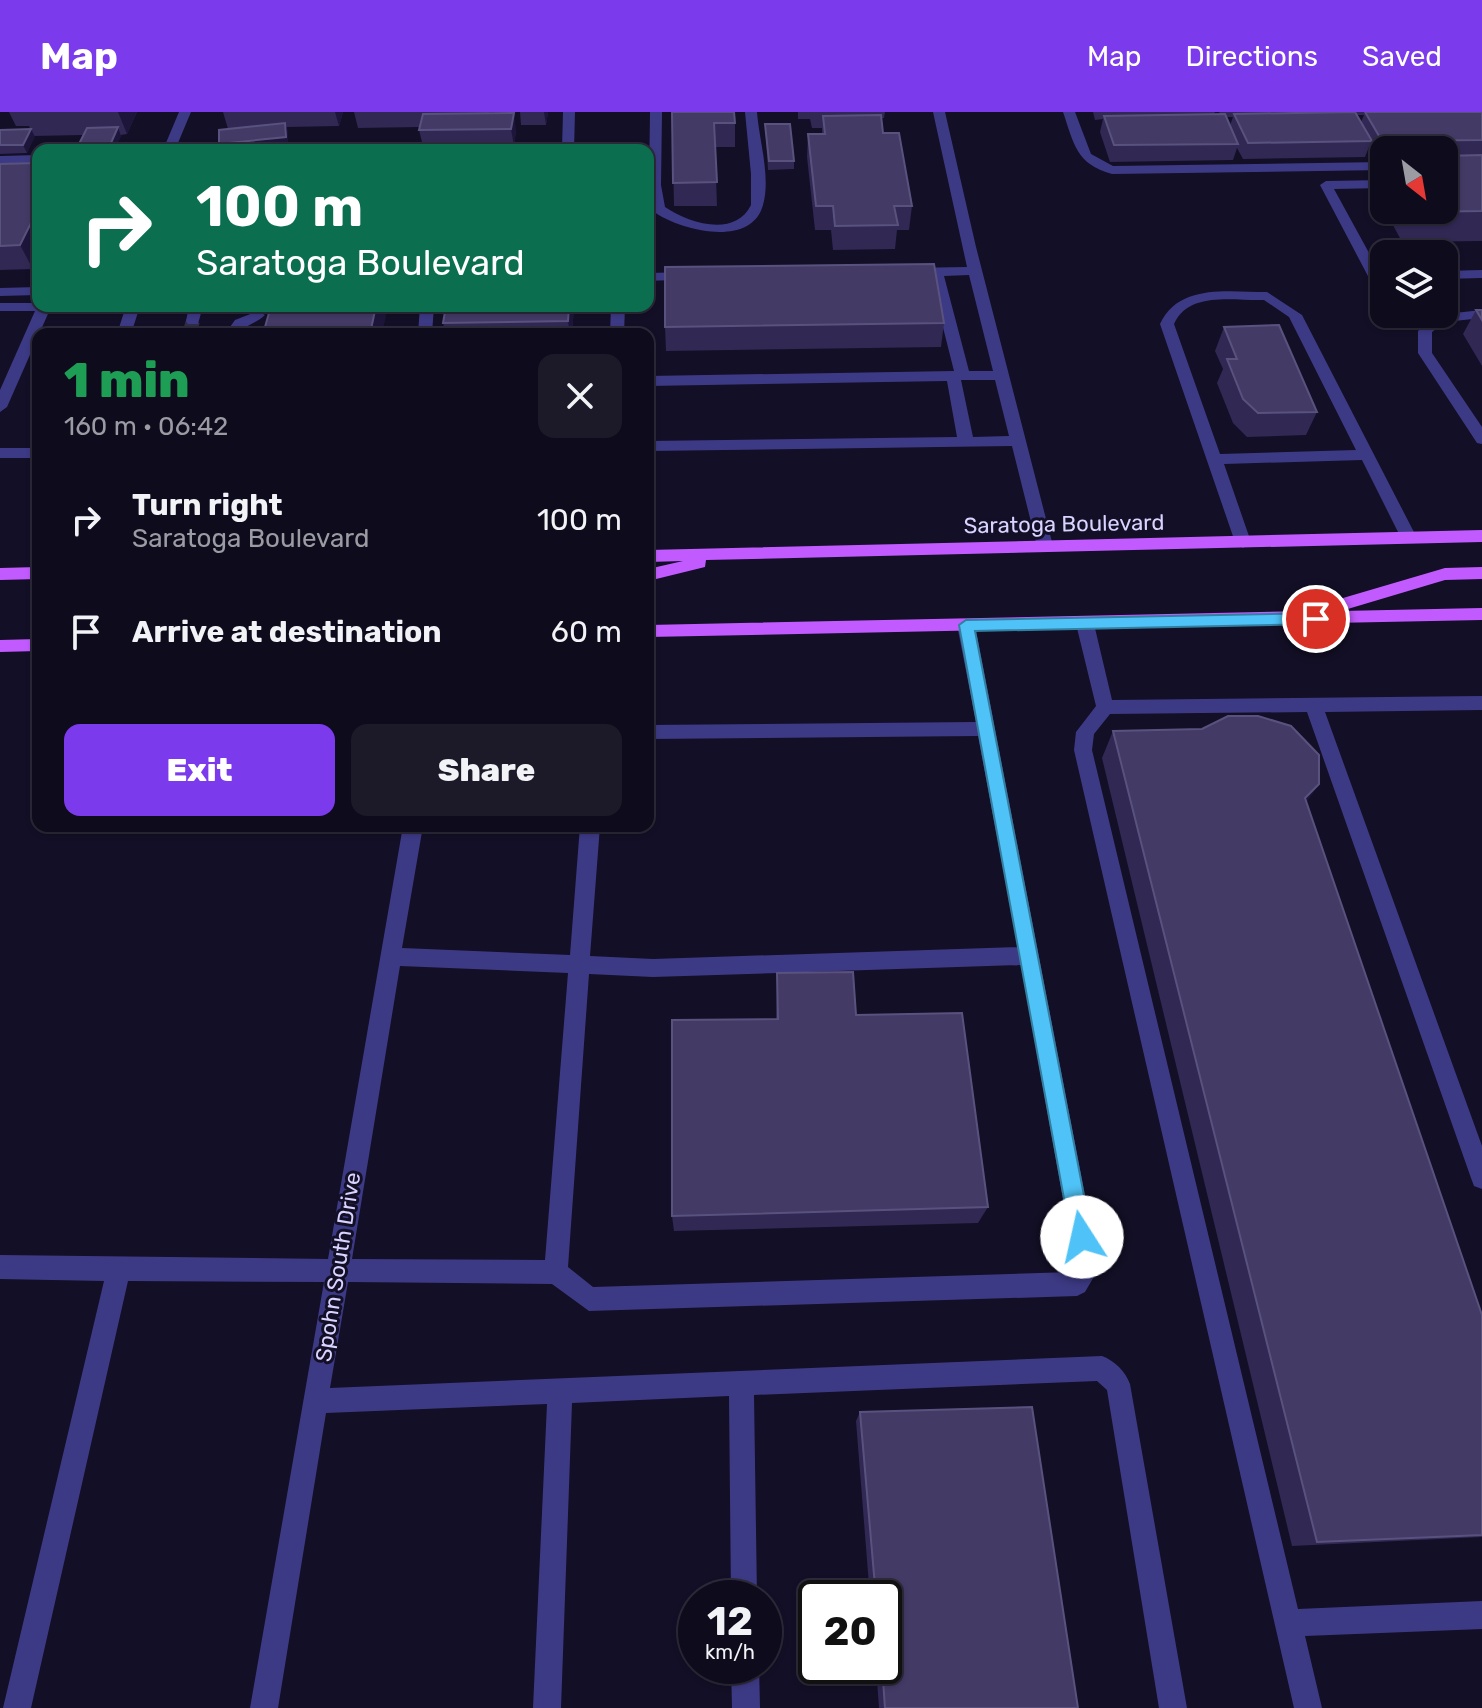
<!DOCTYPE html>
<meta charset="utf-8">
<style>
body{margin:0;font-family:Rubik,sans-serif;background:#1c1929;color:#f1f3f6;height:100vh;display:flex;flex-direction:column;font-size:30px;white-space:nowrap}
*{box-sizing:border-box;margin:0}
p{font-size:26px;color:#9b9ba3}
.icon{flex:none;width:44px;height:44px;fill:none;stroke:currentColor;stroke-width:2;stroke-linecap:round;stroke-linejoin:round}
.map{position:relative;flex:1;overflow:hidden}
.drawer{position:absolute;left:32px;top:216px;width:622px;height:504px;display:flex;flex-direction:column;background:#0e0b1c;border-radius:16px;box-shadow:0 2px 6px #0004,0 0 0 2px #2e2b3b}
.drawer>*{flex:none}
.guide{position:absolute;left:32px;top:32px;width:622px;height:168px;border-radius:16px;box-shadow:0 2px 6px #0004,0 0 0 2px #2e2b3b;background:#0b6e4f;color:#fff;overflow:hidden}
.needle{width:52px;rotate:149deg}
.tools{position:absolute;left:1370px;top:24px;display:grid;gap:16px}
.tools a{display:grid;place-items:center;width:88px;height:88px;border-radius:16px;background:#0e0b1c;box-shadow:0 2px 6px #0004,0 0 0 2px #2e2b3b;font-size:40px}
.speed{position:absolute;left:678px;top:1468px;display:flex;gap:16px;font-size:40px;font-weight:700;text-align:center}
.speed>*{display:grid;place-content:center;width:104px;height:104px;border-radius:50%;background:#0e0b1c;box-shadow:0 2px 6px #0004,0 0 0 2px #2e2b3b;line-height:1}
.speed small{font-size:20px;font-weight:400}
.speed .limit{border:4px solid #111;border-radius:12px;background:#fff;color:#111}
.pin{position:absolute;display:grid;place-items:center;width:68px;height:68px;color:#fff;margin:-34px;border:4px solid #fff;border-radius:50%;box-shadow:0 2px 8px #0007}
.me{position:absolute;width:88px;margin:-44px;rotate:350deg;stroke-linejoin:round;filter:drop-shadow(0 0 6px #0008)}
.turn{display:flex;align-items:center;gap:28px;height:168px;padding:0 32px;font-size:36px}
.turn .icon{width:104px;height:104px;stroke-width:2.5}
.turn b{display:block;font-size:56px;line-height:68px}
.round{display:grid;place-items:center;flex:none;width:84px;height:84px;border-radius:16px;background:#1c1929}
.headline{display:flex;align-items:center;justify-content:space-between;height:136px;padding:0 32px}
h1{font-size:48px;font-weight:800;line-height:60px;color:#1e9e55}
.primary-button{display:flex;gap:16px;margin-top:auto;padding:16px 32px}
.primary-button a{flex:1;height:92px;border-radius:16px;background:#7c3aed;color:#fff;font-size:32px;font-weight:800;line-height:92px;text-align:center}
.primary-button a+a{background:#1c1929;color:#f1f3f6}
ul{padding:0;list-style:none}
li{display:flex;align-items:center;gap:24px;height:112px;padding:0 32px}
li div{flex:1}
li b{display:block;font-size:30px}
li em{font-style:normal}
header{display:flex;align-items:center;gap:48px;box-sizing:border-box;height:112px;padding:0 40px;background:#7c3aed;color:#fff}
header strong{font-size:38px}
nav{display:flex;gap:44px;margin-inline-start:auto;font-size:28px}
.map>svg:first-child{display:block}
.lines{fill:none;stroke-linecap:round;stroke-linejoin:round}
.minor-tunnel{stroke:#312d47;stroke-width:14;stroke-dasharray:14 7;stroke-linecap:butt}
.minor{fill:#3d3a85;fill-rule:evenodd}
.major{fill:#c25bff;fill-rule:evenodd}
.wall{fill:#312854;fill-rule:evenodd}
.shaded-wall{fill:#1d163a}
.building{fill:#433a66;stroke:#5a527e;stroke-width:2}
.route{fill:#4fc3f7;stroke:#337fa1;stroke-width:2}
.labels{text-anchor:middle;dominant-baseline:central;stroke-width:6;stroke-linejoin:round;paint-order:stroke}
.street-label{font-size:22px;fill:#d9d4ff;stroke:#130f26}
</style>
<header>
<strong>Map</strong>
<nav><a>Map</a><a>Directions</a><a>Saved</a></nav>
</header>
<div class="map">
<svg width="1482" height="1596" viewBox="0 0 1482 1596">
<rect width="100%" height="100%" fill="#130f26"/>
<g class="lines">
<path class="minor-tunnel" d="M189,222l4,-13"/>
<g class="minor">
<path d="M179,0h12l-16,38h-12z"/>
<path d="M563,0h12l-1,38h-12z"/>
<path d="M650,0h12l-1,73 4,22c23,16 70,31 86,-2v-31l-6,-62h12c2,28 14,65 6,93 -12,44 -83,25 -109,7l-5,-27z"/>
<path d="M933,0h12l31,135 77,299 -8,6 -8,-6 -25,-100 -364,5v-10l309,-4 -10,-56 -299,5v-10l306,-5 -24,-95h-23l-7,-4 7,-4 60,-1zM969,163l24,96h-24l-25,-95zM961,268h34l14,56 -36,1z"/>
<path d="M1063,0h12l16,42 22,12 271,-4v8l-272,4c-36,-10 -38,-30 -49,-62z"/>
<path d="M38,43v8l-38,1v-8z"/>
<path d="M1384,68v8l-50,1 46,84h4v8l-8,1 -7,-4 -49,-93 6,-4z"/>
<path d="M1482,158v8l-38,1v-8z"/>
<path d="M691,160l7,4 -2,3 -48,2v-8z"/>
<path d="M38,175v8l-38,1v-8z"/>
<path d="M1267,180l35,23 115,223 -2,4h-12l-41,-82 -138,4 27,78 -8,6 -8,-6 -75,-218c19,-41 68,-32 107,-32zM1264,188l25,17 67,133 -136,4 -46,-130c15,-33 59,-23 90,-24z"/>
<path d="M0,191h38v3l13,1 -44,100 -7,5v-22l35,-79h-35z"/>
<path d="M126,194h14l-9,28h-14z"/>
<path d="M189,194h14l-5,18h-10l-2,-3z"/>
<path d="M420,194h14l-2,28h-14z"/>
<path d="M611,194h14l-1,28h-14z"/>
<path d="M1482,198v8l-37,4 -13,10v21l50,74v17l-5,-1 -59,-90v-22l18,-16z"/>
<path d="M258,199l7,4c-8,8 -19,9 -26,19h-14l10,-14z"/>
<rect x="0" y="336" width="38" height="10"/>
<path d="M1085,506l9,6 18,76 370,-4v14l-157,2 157,434v43l-8,-3 -3,-8 -164,-466 -197,2 -16,20 -2,16 206,859 184,-8v28l-177,7 17,72h-28l-220,-958 2,-18 20,-26 -20,-82z"/>
<path d="M966,507l9,6 124,643 -14,24 -8,4 -488,15 -37,-27 -204,-2 -18,106 772,-32c13,5 23,15 28,28l57,324h-28l-52,-318 -10,-9 -343,14 3,203h-26l-2,-202 -157,7 -11,305h-28l14,-304 -221,9 -48,295h-28l74,-426 -196,-1 -97,427h-28l101,-427 -104,-2v-24l328,4 75,-433h20l-21,122 168,7 10,-129h20l-10,130 63,3 365,-12 -40,-211 -330,3v-14l328,-3 -19,-97zM1021,853l54,301 -4,6 -478,15 -25,-20 21,-293 64,3zM400,854l168,7 -23,287 -193,-1z"/>
<path d="M731,1554h28l1,42h-28z"/>
</g>
<g class="major">
<path d="M1482,418v12l-776,18 -1,7 -57,14v-12l35,-8 -35,1v-12z"/>
<path d="M38,455v12l-38,1v-12z"/>
<path d="M1482,455v12l-37,1 -104,31 141,-3v12l-834,17v-12l659,-14 2,-3 136,-40z"/>
<path d="M38,527v12l-38,1v-12z"/>
</g>
</g>
<g class="wall">
<path d="M9,0h128l-10,22 -6,1 -6,15h-33l-3,-6 4,-9 -49,1 -7,17 -27,1v-24l30,-1 -1,-3h-13z"/>
<path d="M223,0h120l-4,14 -52,1 1,18 -60,-16z"/>
<path d="M354,0h135v2l27,16 -2,16h-91l-4,-16 1,-3 -62,1z"/>
<path d="M520,0h28l-2,13h-25z"/>
<path d="M672,0l63,11v24h-20l2,59h-43z"/>
<path d="M798,0h87l-1,6h-3l2,15 29,73 -3,24h-12l-2,19 -62,1 -2,-20h-16l-8,-73 1,-23h14v-6h-10l-2,-9h-12z"/>
<path d="M1093,0h122l-1,3 6,-1 -1,-2h263v129l-80,1 -17,-32h59v-60h-60v7h-9l-6,-10 -4,10 -122,2 -6,-11 -4,12 -123,2 -10,-30 3,-13 -8,1zM1357,3h7l-3,7zM1227,5h6l-3,8z"/>
<path d="M765,12l29,37v8l-26,1z"/>
<path d="M1384,49v47l-11,-21z"/>
<path d="M38,51v95l-5,11 -33,1v-106z"/>
<path d="M574,194l-2,28h-126l-3,-11z"/>
<path d="M1476,198h6v56l-19,-32z"/>
<path d="M944,211l-3,24 -275,4 -1,-24z"/>
<path d="M1224,215l93,85 -11,23 -59,2 -14,-14 -16,-40 6,-14 -8,-18z"/>
<path d="M1113,619l206,53 -13,18 176,513v222l-190,9 -190,-788z"/>
<path d="M777,861l79,42 132,192 -10,16 -304,8 -2,-15 104,-197z"/>
<path d="M860,1300l218,296h-199l-3,-42h8v-68h-14l-14,-177z"/>
</g>
<g class="shaded-wall">
<path d="M118,0h19l-10,22z"/>
<path d="M335,0h8l-4,14z"/>
<path d="M544,0h4l-2,13z"/>
<path d="M514,1l2,17 -2,16 -3,-17z"/>
<path d="M285,11l3,8v14l-45,5h-22l-2,-6z"/>
<path d="M118,15l3,9 -6,14h-1l-3,-7z"/>
<path d="M31,17l4,8 -8,16 -4,-8z"/>
<path d="M38,97v49l-5,11 -13,-24z"/>
<path d="M376,194h9l2,5 -5,23h-12z"/>
<path d="M569,194h5l-2,28h-2l-2,-13z"/>
<path d="M1319,672l-18,26 4,-12z"/>
</g>
<g class="building">
<path d="M672,0h62l1,11h-21l3,59 -44,1z"/>
<path d="M1355,0l17,29 -124,2 -14,-29z"/>
<path d="M1365,0h117v28l-100,1z"/>
<path d="M514,1l-3,16 -92,1 4,-16z"/>
<path d="M1225,2l13,30 -124,1 -10,-29z"/>
<path d="M881,3l2,18h16l13,73h-18l4,19 -63,1 -2,-20h-17l-8,-72h17l-2,-18z"/>
<path d="M285,11l1,14 -67,7v-14z"/>
<path d="M765,12h25l4,37h-25z"/>
<path d="M118,15l-7,16 -32,1 8,-16z"/>
<path d="M31,17l-8,16h-23v-15z"/>
<path d="M1482,43v56l-65,1 -1,-2h28v-54z"/>
<path d="M38,51v46l-18,36 -20,1v-82z"/>
<path d="M934,152l10,59 -279,4v-60z"/>
<path d="M271,194h105l-6,28h-107z"/>
<path d="M446,194h123l-1,15 -125,2z"/>
<path d="M1476,198h6v10z"/>
<path d="M1279,213l38,87 -59,1 -15,-14 -16,-40h10l-13,-32z"/>
<path d="M1228,604h30l33,10 28,29v29l-14,14 177,517v220l-165,7 -204,-811 89,-2z"/>
<path d="M853,860l3,43 106,-2 26,194 -316,9v-196l106,-1 -1,-46z"/>
<path d="M1032,1295l46,301h-193l-3,-42h2v-68h-8l-16,-186z"/>
</g>
<path class="route" d="M1316,501l8,6 -8,5 -341,7 117,606 -3,8 -7,3 -8,-3 -3,-8 -112,-612 7,-5z"/>
<g class="labels">
<g class="street-label">
<text transform="translate(1064 412) rotate(-1)">Saratoga Boulevard</text>
<text transform="translate(338 1155) rotate(-81)">Spohn South Drive</text>
</g>
</g>
</svg>
<div class="tools">
<a><svg class="needle" viewBox="-14 -14 28 28"><path d="M0-13l5 13h-10z" fill="#e53935"/><path d="M0 13l5-13h-10z" fill="#9b9ba3"/></svg></a>
<a><svg class="icon" aria-label="layers" viewBox="0 0 24 24"><path d="M12 4l9 5-9 5-9-5zM3 14l9 5 9-5"/></svg></a>
</div>
<div class="speed"><div>12<small>km/h</small></div><div class="limit">20</div></div>
<div class="pin" style="left:1316px;top:507px;background:#d93025"><svg class="icon" aria-label="arrive" viewBox="0 0 24 24"><path d="M6 21V4h12l-3 4 3 4H6"/></svg></div>
<svg class="me" style="left:1082px;top:1125px" viewBox="-20 -20 40 40"><circle r="19" fill="#fff"/><path d="M0-13L10 11 0 6-10 11z" fill="#4fc3f7"/></svg>
<div class="guide">
<div class="turn"><svg class="icon" aria-label="right" viewBox="0 0 24 24"><path d="M7 20v-9h11M14 6l5 5-5 5"/></svg><div><b>100 m</b>Saratoga Boulevard</div></div>
</div>
<section class="drawer">
<div class="headline"><div><h1>1 min</h1><p>160 m · 06:42</p></div><a class="round"><svg class="icon" aria-label="close" viewBox="0 0 24 24"><path d="M6 6l12 12M18 6L6 18"/></svg></a></div>
<ul>
<li><svg class="icon" aria-label="right" viewBox="0 0 24 24"><path d="M7 20v-9h11M14 6l5 5-5 5"/></svg><div><b>Turn right</b><p>Saratoga Boulevard</p></div><em>100 m</em></li>
<li><svg class="icon" aria-label="arrive" viewBox="0 0 24 24"><path d="M6 21V4h12l-3 4 3 4H6"/></svg><div><b>Arrive at destination</b></div><em>60 m</em></li>
</ul>
<div class="primary-button"><a>Exit</a><a>Share</a></div>
</section>
</div>
